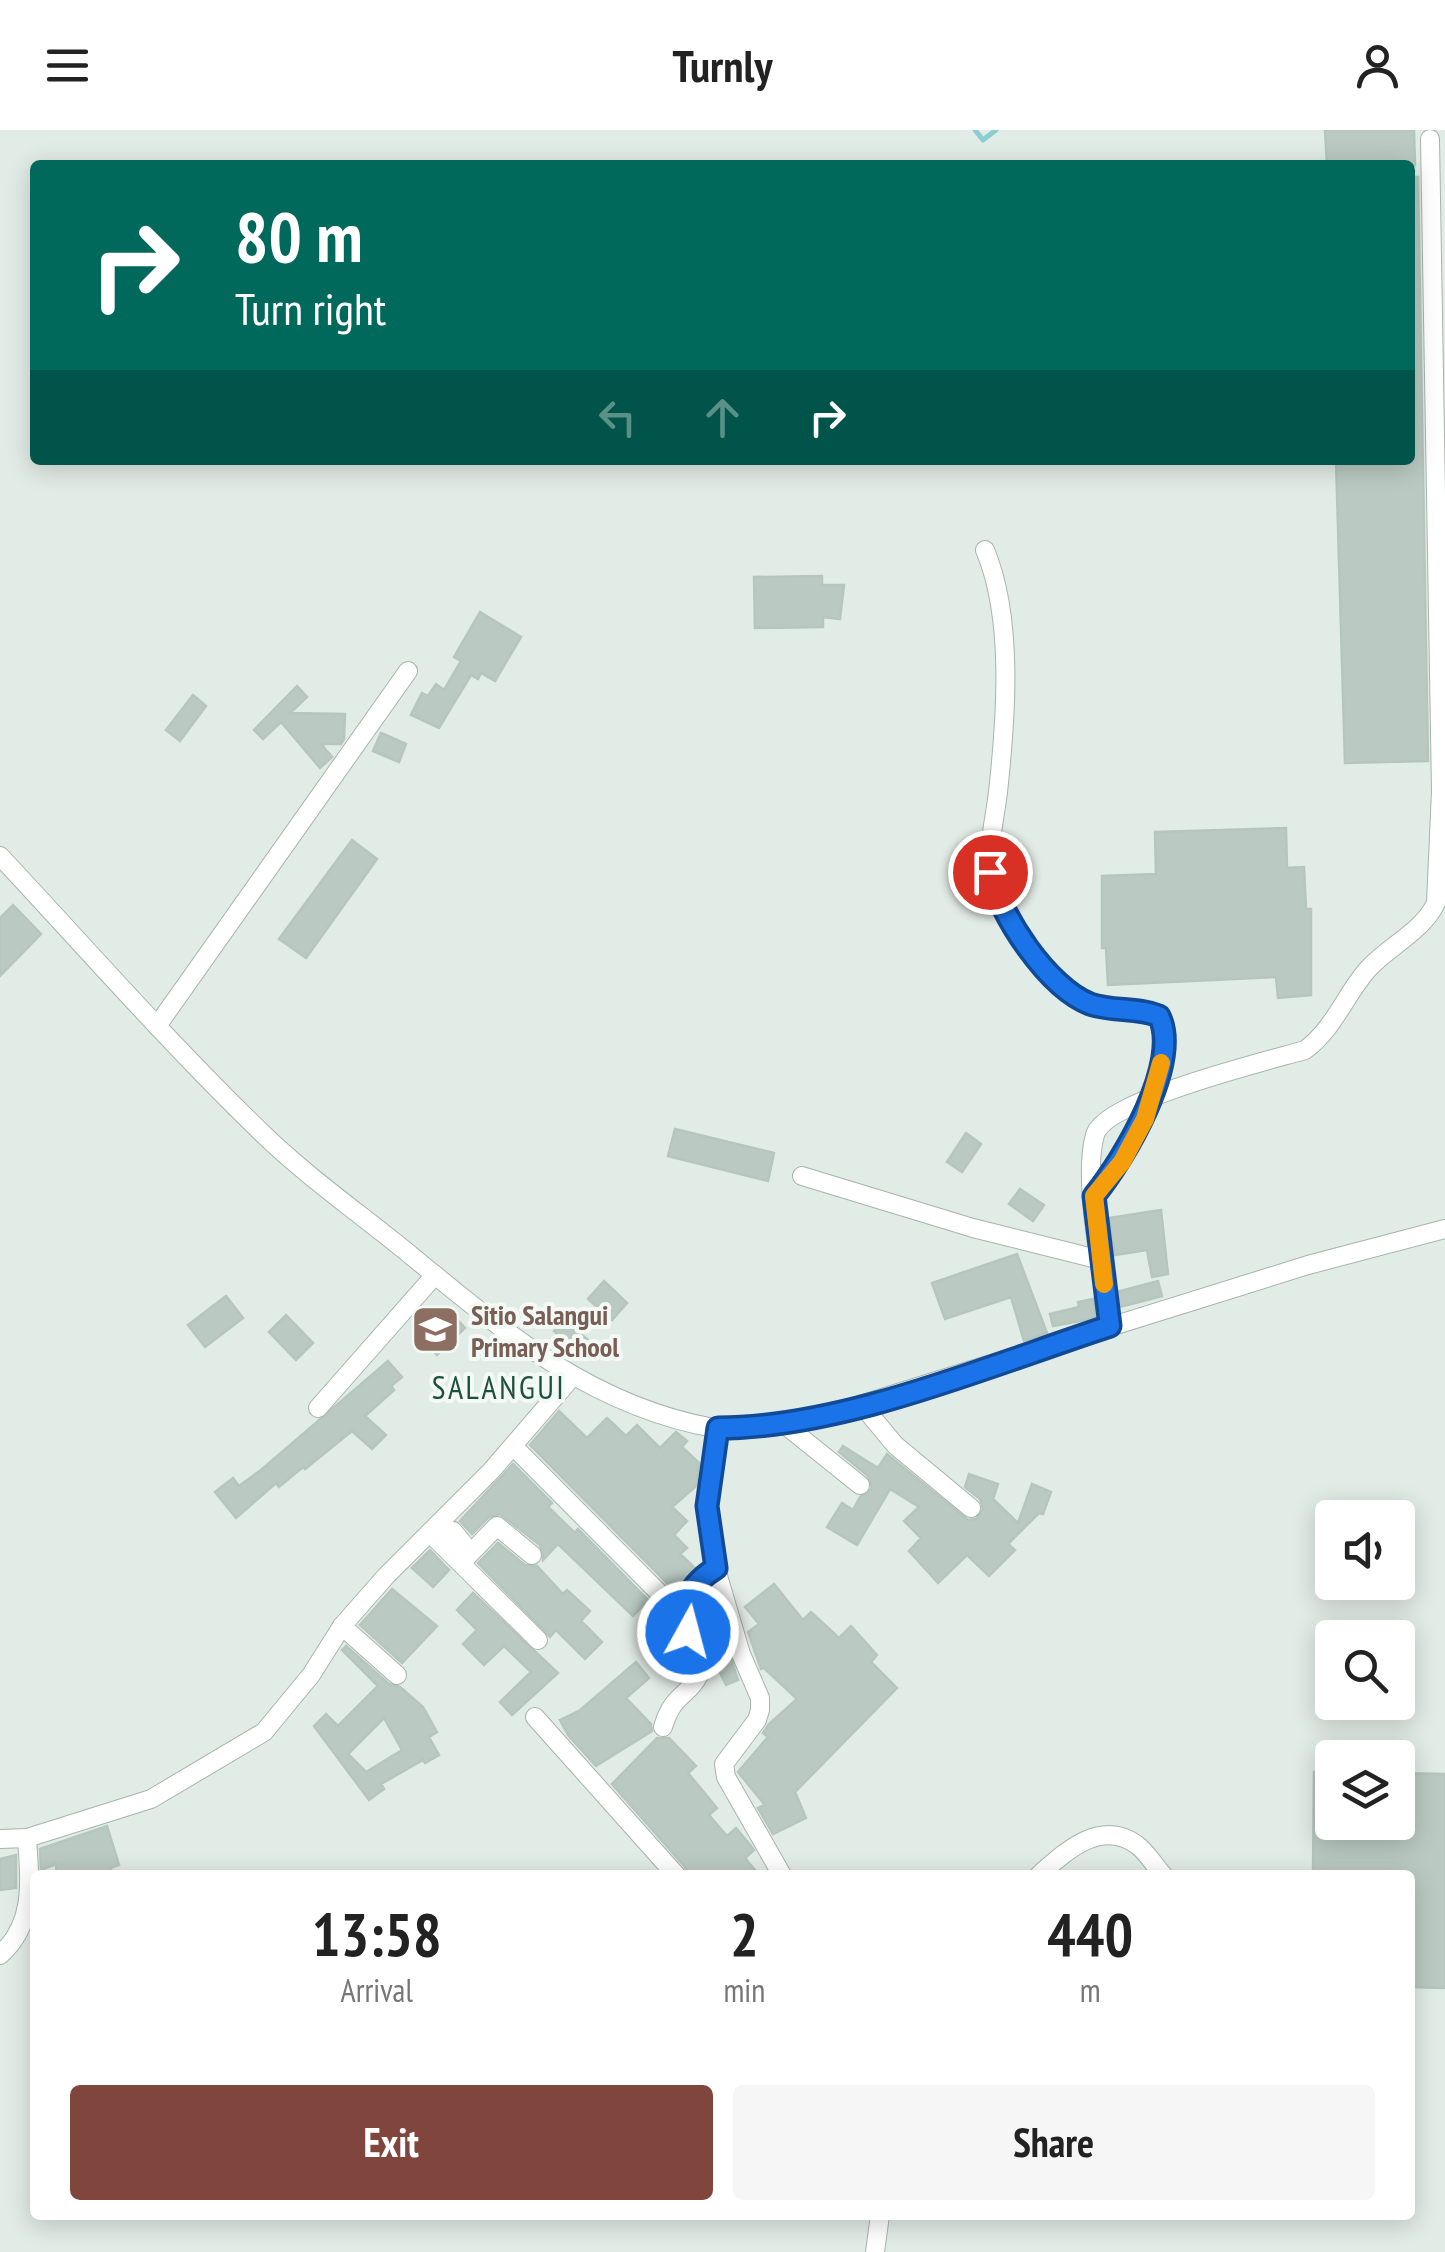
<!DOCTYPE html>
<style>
body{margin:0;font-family:"PT Sans Narrow",sans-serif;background:#f6f6f6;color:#222;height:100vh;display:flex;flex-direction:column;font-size:38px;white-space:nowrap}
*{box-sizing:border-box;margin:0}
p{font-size:32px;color:#767676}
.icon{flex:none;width:55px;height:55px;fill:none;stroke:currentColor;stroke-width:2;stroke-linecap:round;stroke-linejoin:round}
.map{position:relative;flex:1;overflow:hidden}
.drawer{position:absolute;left:30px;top:1740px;width:1385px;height:350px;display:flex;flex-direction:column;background:#fff;border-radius:10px;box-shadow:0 5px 25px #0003}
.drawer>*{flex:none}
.guide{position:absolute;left:30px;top:30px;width:1385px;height:305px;border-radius:10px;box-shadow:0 5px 25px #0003;background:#00695c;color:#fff;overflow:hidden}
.controls{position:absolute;left:1315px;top:1370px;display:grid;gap:20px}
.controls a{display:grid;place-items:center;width:100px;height:100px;border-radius:10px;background:#fff;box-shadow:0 5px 25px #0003;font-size:50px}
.pin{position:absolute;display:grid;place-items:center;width:85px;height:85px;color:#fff;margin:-42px;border:5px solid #fff;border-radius:50%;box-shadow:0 2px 10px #0007}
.me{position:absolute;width:110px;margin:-55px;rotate:7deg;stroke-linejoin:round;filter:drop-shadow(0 0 8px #0008)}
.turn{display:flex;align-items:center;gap:35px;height:210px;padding:0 40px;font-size:45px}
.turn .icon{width:130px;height:130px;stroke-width:2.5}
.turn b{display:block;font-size:70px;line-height:85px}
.lanes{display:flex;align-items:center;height:95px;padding:0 40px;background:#0003;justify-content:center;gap:50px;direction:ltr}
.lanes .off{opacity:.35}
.eta{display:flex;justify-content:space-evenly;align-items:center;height:170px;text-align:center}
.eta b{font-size:60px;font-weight:600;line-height:70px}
.action{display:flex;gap:20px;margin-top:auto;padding:20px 40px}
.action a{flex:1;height:115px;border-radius:10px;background:#80453c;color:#fff;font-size:40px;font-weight:600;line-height:115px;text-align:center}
.action a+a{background:#f6f6f6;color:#222}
header{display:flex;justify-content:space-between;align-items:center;height:130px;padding:0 40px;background:#fff;font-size:45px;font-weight:600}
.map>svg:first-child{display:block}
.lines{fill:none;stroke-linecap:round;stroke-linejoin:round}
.stream{stroke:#8aced1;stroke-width:5}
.building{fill:#bacac2;stroke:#b5c6bd;stroke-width:2.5;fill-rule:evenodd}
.minor-casing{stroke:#a5b4ad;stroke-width:20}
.minor{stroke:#fff;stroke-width:18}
.route-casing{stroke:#114b97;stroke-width:25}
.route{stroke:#1a73e8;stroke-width:18}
.slow{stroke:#f59e0b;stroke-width:18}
.labels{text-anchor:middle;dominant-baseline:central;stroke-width:8;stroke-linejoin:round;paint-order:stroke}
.education-label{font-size:28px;font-weight:bold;fill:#785e54;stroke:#f3f9f5;text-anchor:start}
.quarter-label{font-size:32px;letter-spacing:2.5px;fill:#1e503f;stroke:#f3f9f5}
</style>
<header><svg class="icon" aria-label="menu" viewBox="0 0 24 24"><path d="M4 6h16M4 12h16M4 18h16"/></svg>Turnly<svg class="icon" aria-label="person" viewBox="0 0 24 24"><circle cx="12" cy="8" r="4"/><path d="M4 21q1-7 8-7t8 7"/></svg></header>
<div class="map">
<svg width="1445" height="2122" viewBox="0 0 1445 2122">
<rect width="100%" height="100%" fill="#e2ece7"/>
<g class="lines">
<path class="stream" d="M975,0l8,10 13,-10"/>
</g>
<g class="building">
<path d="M1325,0h89l1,35h-88z"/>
<path d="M1410,47h8l10,584 -83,2 -9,-303h74z"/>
<path d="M822,446v9h22l-4,34 -17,-2v10l-68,1 -1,-51z"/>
<path d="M480,482l41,25 -26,44 -14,-8 -3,6 -7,-4 -32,53 -28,-13 11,-22 6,3 8,-12 8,6 17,-29 -7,-4z"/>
<path d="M297,556l10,11 -17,16 55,1 -1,25 -3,5h-20l11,13 -12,11 -39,-46 -18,17 -9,-9z"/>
<path d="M193,565l13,11 -26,35 -14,-11z"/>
<path d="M381,603l25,11 -7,18 -26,-11z"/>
<path d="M1286,698l1,40 17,-1 2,42h5v86l-33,3 -2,-21 -168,8 -2,-37h-4v-72l54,-2 -1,-42z"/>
<path d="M352,710l25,19 -71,99 -27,-19z"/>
<path d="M13,775l28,29 -41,42v-58z"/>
<path d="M675,999l99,24 -6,28 -100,-25z"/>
<path d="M966,1003l15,11 -19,28 -15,-10z"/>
<path d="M1020,1059l24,16 -11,16 -24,-17z"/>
<path d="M1161,1080l7,64 -16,3 -5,-27 -32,5 -6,-37z"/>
<path d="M1017,1124l30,79 -23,8 -13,-44 -66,22 -13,-36z"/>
<path d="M604,1151l23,22 -15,17 -24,-21z"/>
<path d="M1158,1151l4,15 -42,11 -3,-15z"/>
<path d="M226,1166l17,22 -38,29 -17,-22z"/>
<path d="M1093,1169l3,19 -43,8 -3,-12 29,-7 -1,-5z"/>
<path d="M448,1180l17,18 -28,27 -17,-18z"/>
<path d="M286,1185l27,28 -17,17 -27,-28z"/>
<path d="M564,1190l24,20 -11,13 -23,-22z"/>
<path d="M388,1231l14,16 -11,9 3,4 -29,26 21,19 -14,14 -20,-18 -47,38 -2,-2 -24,20 -3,-4 -40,35 -21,-26 18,-14 6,8 22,-16z"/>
<path d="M559,1281l28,27 20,-20 19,18 11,-11 23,23 16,-16 11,9 -5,6 17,16 -3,23 -24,21 15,14 -13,14 13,13 -7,6 15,14 -17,26 -148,-149z"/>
<path d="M843,1316l35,22 9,-14 81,66 8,-1 7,-10 -3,-10 -15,-12 4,-13 29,10 -5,15 25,24 14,-39 19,8 -8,22 -4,-1 -31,31 7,6 -26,26 -22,-21 -29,28 -29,-32 12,-13 -17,-17 15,-14 -29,-18 -33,56 -30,-18 15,-24 11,7 7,-13 12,-9 -4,-12 -29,-24z"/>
<path d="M513,1334l39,39 -4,4 27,26 3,-4 70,71 -15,16 -75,-72 -15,16 -3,-15 -40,-31 -11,3 -17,17 -12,-13z"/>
<path d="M498,1413l27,22 12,1 26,28 4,-4 23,21 -9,10 21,21 -17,17 -29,-29 -6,7 -72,-74z"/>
<path d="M430,1420l19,20 -16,17 -21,-19z"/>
<path d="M774,1454l29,36 8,-8 28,26 12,-12 26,29 -6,7 26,26 -102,104 11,26 -33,16 -15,-26 7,-3 -27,-33 30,-35 -5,-4 6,-9 28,-25 -33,-31 -3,1 -13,-37 11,-8 -14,-17z"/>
<path d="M392,1459l45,37 -35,37 -42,-38z"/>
<path d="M473,1463l85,80 -46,42 -12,-13 31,-30 -27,-26 -20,19 -21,-21 14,-14 -20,-20z"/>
<path d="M718,1489l20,61 -12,5 -27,-56z"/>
<path d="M346,1516l43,38 11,3 23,20 14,25 -8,5 10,18 -14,8 -2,-3 -42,24 3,5 -15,11 -55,-74 12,-12 12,12 40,-40 -36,-36zM384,1588l18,32 -36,22 -18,-18z"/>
<path d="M636,1532l13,16 -23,20 25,26 1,7 -56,35 -28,-31 -8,-15 19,-9z"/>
<path d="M657,1608h12l27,28 -8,7 29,35 -8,7 18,21 9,-8 15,18 3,4 -9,8 14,17h-71l-3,-8 -73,-83z"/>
<path d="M1314,1642h18v50h66v-49l47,1v214l-35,-1v-112h-97z"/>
<path d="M107,1696l12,39 -9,3 3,7h-56l-1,-11 -15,6 -1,-21z"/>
<path d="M16,1725v33l-16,2v-31z"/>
</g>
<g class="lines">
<defs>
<g id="minor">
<path d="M985,420c29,69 21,169 13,242 -3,26 -11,58 -8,84 5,34 57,104 88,122 25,14 54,8 81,17 22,48 -35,144 -65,181"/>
<path d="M0,726c86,92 170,188 261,276 45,44 98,81 147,121 94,77 182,153 306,175 39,6 82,-7 120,-15l474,-148 137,-36"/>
<path d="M157,896l251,-355"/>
<path d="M802,1046l171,52 128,32"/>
<path d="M1110,1196c-7,-47 -28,-147 -15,-191 10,-35 172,-74 210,-85 29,-21 40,-55 63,-81 21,-23 55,-38 68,-66l5,-112 -11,-652"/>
<path d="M862,1275l33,40 76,63"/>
<path d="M318,1278l117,-133"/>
<path d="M784,1294l76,61"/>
<path d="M718,1298l-10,57v43l5,31 28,95 19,44v12l-3,10 -33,44 2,13 56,98"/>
<path d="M513,1316l173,174"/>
<path d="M430,1403l108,107"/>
<path d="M431,1405l10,-5 12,1 17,21"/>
<path d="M461,1433l36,-37 35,29"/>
<path d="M342,1496l55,49"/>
<path d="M535,1587l141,158"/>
<path d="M663,1597c10,-34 25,-30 36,-52 -17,-41 -24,-81 17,-107"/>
<path d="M0,1709l27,-1"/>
<path d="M1039,1745c26,-23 62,-57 98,-30 10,7 17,20 26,30"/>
<path d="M0,1825c35,-31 30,-73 27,-117l124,-39 113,-67 47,-57 31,-49 44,-50 105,-105 81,-94"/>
<path d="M875,2122l5,-37"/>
</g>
</defs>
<use href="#minor" class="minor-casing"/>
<use href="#minor" class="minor"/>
</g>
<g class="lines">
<defs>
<path id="route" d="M688,1502c-7,-30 2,-48 28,-64l-9,-62 11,-78c126,0 272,-63 392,-102l-16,-130c30,-37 88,-134 65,-180 -22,-9 -46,-4 -69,-12 -42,-16 -91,-90 -100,-132"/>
</defs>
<use href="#route" class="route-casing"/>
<use href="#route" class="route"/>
<path class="slow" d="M1104,1154l-10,-88 28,-34 23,-43 16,-56"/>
</g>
<defs>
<symbol id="school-square" viewBox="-11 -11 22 22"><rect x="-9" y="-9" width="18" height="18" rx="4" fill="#8d6e63" stroke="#f3f9f5"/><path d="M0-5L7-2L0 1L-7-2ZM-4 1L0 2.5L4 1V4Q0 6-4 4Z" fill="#fff"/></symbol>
</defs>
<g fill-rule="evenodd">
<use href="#school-square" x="408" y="1172" width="55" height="55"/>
</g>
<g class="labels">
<g class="education-label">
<text x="471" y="1184">Sitio Salangui<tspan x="471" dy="32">Primary School</tspan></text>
</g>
<g class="quarter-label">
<text x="499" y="1257">SALANGUI</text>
</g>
</g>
</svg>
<div class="controls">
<a><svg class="icon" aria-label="sound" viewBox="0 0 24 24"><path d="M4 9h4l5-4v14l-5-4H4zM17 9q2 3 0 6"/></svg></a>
<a><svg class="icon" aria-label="search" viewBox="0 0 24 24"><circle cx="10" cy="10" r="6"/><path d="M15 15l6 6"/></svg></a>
<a><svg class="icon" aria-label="layers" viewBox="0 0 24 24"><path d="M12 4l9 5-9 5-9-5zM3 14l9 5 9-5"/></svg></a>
</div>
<div class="pin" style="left:990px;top:742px;background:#d93025"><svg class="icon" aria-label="arrive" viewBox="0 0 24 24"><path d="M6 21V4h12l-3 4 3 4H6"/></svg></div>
<svg class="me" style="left:688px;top:1502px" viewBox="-20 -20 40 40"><circle r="17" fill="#1a73e8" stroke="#fff" stroke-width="3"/><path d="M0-11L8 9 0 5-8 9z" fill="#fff"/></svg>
<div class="guide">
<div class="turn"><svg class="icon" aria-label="right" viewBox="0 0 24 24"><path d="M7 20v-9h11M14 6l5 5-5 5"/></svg><div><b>80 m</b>Turn right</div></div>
<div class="lanes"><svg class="icon off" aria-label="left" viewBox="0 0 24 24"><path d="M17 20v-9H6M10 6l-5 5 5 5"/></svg><svg class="icon off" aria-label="ahead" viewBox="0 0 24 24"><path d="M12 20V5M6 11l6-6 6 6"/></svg><svg class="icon" aria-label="right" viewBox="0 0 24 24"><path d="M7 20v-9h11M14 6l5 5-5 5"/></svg></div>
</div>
<section class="drawer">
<div class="eta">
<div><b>13:58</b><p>Arrival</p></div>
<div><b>2</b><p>min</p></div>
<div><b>440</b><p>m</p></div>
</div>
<div class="action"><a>Exit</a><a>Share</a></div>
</section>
</div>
